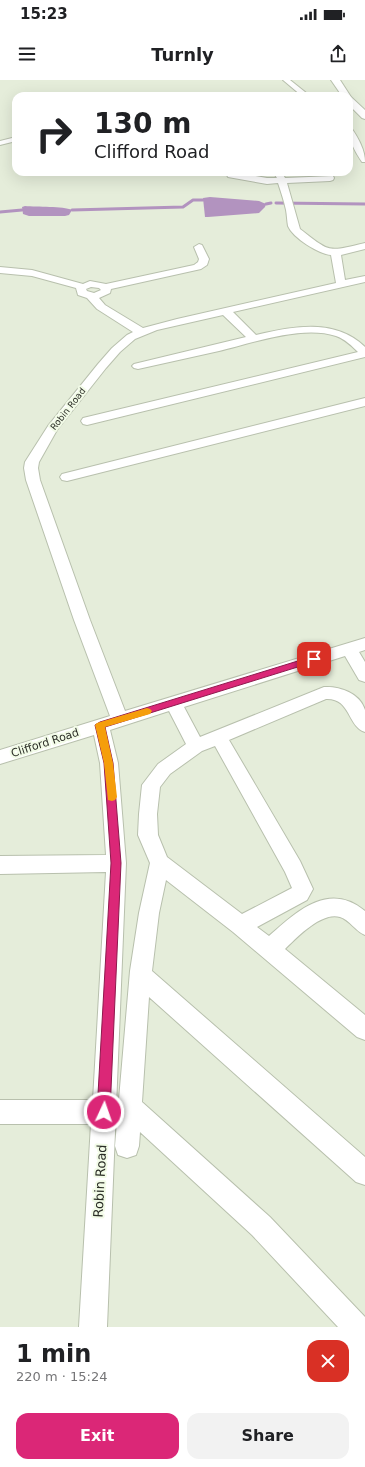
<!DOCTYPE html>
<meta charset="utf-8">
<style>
body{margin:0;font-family:"DejaVu Sans",sans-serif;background:#f2f2f2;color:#202124;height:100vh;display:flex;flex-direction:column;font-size:15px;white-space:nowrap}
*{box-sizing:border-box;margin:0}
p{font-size:13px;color:#757577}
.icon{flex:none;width:22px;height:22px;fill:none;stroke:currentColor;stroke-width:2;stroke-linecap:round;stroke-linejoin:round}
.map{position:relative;height:1247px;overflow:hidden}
.side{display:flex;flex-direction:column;background:#fff;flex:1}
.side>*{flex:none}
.guide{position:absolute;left:12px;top:12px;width:341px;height:84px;border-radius:12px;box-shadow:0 4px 16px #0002;background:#fff;color:#202124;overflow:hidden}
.pin{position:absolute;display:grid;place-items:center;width:34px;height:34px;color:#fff;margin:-17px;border-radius:8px;box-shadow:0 2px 6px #0006}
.me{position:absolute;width:44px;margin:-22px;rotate:3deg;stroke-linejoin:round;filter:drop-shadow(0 0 3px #0008)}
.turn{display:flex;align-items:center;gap:14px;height:84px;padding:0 16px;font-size:18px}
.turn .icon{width:52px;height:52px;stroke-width:2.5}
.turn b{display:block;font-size:28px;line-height:34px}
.round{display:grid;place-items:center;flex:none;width:42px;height:42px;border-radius:12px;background:#f2f2f2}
.head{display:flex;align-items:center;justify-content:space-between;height:68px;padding:0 16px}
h1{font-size:24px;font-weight:600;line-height:30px}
.button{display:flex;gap:8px;margin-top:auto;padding:8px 16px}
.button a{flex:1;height:46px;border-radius:12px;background:#db2777;color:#fff;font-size:16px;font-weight:600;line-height:46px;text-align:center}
.button a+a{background:#f2f2f2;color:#202124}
.status{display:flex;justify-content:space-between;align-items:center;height:28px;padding:0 20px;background:#fff;direction:ltr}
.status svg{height:11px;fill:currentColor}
header{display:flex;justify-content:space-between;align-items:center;height:52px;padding:0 16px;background:#fff;font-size:18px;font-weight:600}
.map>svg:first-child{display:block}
.water{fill:#b293bf}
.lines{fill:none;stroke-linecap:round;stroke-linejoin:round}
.stream{stroke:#b293bf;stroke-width:3}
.street-casing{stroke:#b8c0ad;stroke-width:2}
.secondary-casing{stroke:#b8c0ad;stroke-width:2}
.street{fill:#fff;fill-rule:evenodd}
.secondary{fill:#fff;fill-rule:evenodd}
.route{fill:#db2777;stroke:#8e194d}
.slow{fill:#f59e0b}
.labels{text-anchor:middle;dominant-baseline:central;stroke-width:4;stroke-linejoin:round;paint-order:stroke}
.far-street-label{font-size:9px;fill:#2a2d26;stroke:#f2fbe7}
.street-label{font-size:11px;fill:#2a2d26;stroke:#f2fbe7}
.near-street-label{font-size:13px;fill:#2a2d26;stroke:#f2fbe7}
</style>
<div class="status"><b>15:23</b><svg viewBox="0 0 49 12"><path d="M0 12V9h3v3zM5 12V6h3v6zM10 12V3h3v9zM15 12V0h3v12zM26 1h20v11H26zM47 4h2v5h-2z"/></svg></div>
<header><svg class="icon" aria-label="menu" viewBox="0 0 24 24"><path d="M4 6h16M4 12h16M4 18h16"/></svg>Turnly<svg class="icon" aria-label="share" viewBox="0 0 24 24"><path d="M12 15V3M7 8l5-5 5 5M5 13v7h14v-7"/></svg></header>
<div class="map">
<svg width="365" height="1247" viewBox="0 0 365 1247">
<rect width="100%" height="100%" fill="#e5edda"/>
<g class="water">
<path d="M210,117l49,4 7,3 -1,3 -6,6 -51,4h-3l-2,-19z"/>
<path d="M25,126c12,1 38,0 47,4l-3,5 -4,1h-36l-6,-2 -1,-7z"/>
</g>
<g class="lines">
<g class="stream">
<path d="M276,123l89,1"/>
<path d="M266,124l5,-1"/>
<path d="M72,130l111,-3 10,-7h10"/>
<path d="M0,132l22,-2"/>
</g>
<defs>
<g id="street">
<path d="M283,0h7l20,16h-8z"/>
<path d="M349,49h3c7,10 13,22 13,33h-3c-7,-10 -13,-21 -13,-33z"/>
<path d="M16,57v4l-16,4v-4z"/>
<path d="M231,92l36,6h10l-4,-6h9l3,6 48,-2 1,2 -1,2 -3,1 -43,2 13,46c31,24 27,23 65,14v6l-24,6 4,25 20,-4v6l-132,30 23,23c37,-9 80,-17 109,12v10l-278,68 -4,-1 -2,-3 2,-3 275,-66c-6,-6 -13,-13 -22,-16 -34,-11 -84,7 -117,15 -27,6 -54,12 -81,18l-4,-1 -2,-2 2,-2 112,-27 -23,-22 -66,15 -22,9 -15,13 -14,16 -49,62 -18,32 -1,6 2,12 50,140 35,91 240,-73v12l-6,2 6,10v20l-6,-2 -14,-24 -161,51 16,30 124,-50c15,-1 36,6 41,23 0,6 0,15 0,22 -18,-6 -14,-34 -39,-33l-97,41 71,121 13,28 -6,11 -50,27 12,9c28,-25 60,-55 96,-25v24c-10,-4 -15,-15 -25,-18 -18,-6 -44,21 -55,32l80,66v25l-8,-3 -124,-105 -67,-52 -7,33 -7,58 213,186v28l-9,-3 -207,-185 -7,105 128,115 95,100v10h-27l-86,-92 -112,-103 -1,14 -3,9 -9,3 -9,-3 -3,-9 15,-175 9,-58 11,-50 -12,-28 1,-21 3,-29 16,-21 28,-20 -17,-33 -59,19 8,33 8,100 -19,464h-28l12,-203h-91v-24h93l13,-228 -106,2v-18l106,-1 -6,-92 -6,-28 -94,29v-14l110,-34 -36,-96 -48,-140 -2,-12 1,-6 23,-36 50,-62 14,-16 15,-13 6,-3 -36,-23 -10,-11 -9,-3 -2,-7 -44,-12 -32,-3v-6l32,3 51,14 7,-3 16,3 88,-19 4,-3 1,-3 -5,-12 5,-3 3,1 7,14 -2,6 -6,4 -90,20 -1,4 -11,5 6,7 38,23 34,-9 159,-36 -5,-28c-12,-1 -38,-17 -43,-29 -1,-5 -1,-11 -2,-16 -2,-9 -5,-18 -8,-27l-11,1 -39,-7 -1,-2zM91,207l8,1 2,2 -7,3 -7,-2 -1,-2zM215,666l70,126 7,16 -50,26 -75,-57 -9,-22 -1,-21 3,-27 10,-13 32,-23z"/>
<path d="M365,318v8l-298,75 -5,-1 -2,-3 2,-3z"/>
</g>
<path id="secondary" d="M331,0h9l11,17 14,13v9l-3,-1 -13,-13v-9h-7z"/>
</defs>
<use href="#street" class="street-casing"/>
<use href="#secondary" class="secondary-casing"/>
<use href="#street" class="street"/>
<use href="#secondary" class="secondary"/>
</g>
<path class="route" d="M314,576l4,3 -1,2 -212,66 8,36 8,100 -11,249 -2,5 -4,2 -5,-2 -2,-5 14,-249 -7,-100 -9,-38 5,-3z"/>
<path class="slow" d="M147,628l3,1 2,2 -2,3 -45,13 8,36 4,34 -2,3 -3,1 -4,-1 -4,-37 -9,-38 2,-2z"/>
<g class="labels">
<g class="far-street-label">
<text transform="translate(68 329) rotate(-52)">Robin Road</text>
</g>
<g class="street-label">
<text transform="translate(45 663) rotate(-18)">Clifford Road</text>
</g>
<g class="near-street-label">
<text transform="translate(100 1101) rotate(-87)">Robin Road</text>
</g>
</g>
</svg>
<div class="pin" style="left:314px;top:579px;background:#d93025"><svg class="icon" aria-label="arrive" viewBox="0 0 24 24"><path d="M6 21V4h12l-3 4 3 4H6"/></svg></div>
<svg class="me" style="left:104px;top:1032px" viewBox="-20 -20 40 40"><circle r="17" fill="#db2777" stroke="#fff" stroke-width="3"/><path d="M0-11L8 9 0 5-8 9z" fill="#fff"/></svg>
<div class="guide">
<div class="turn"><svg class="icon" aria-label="right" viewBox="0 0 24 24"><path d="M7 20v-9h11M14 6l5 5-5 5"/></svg><div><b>130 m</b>Clifford Road</div></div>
</div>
</div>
<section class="side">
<div class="head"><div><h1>1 min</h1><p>220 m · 15:24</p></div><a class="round" style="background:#d93025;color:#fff"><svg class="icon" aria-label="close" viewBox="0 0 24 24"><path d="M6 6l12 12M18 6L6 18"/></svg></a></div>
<div class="button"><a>Exit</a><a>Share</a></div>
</section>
